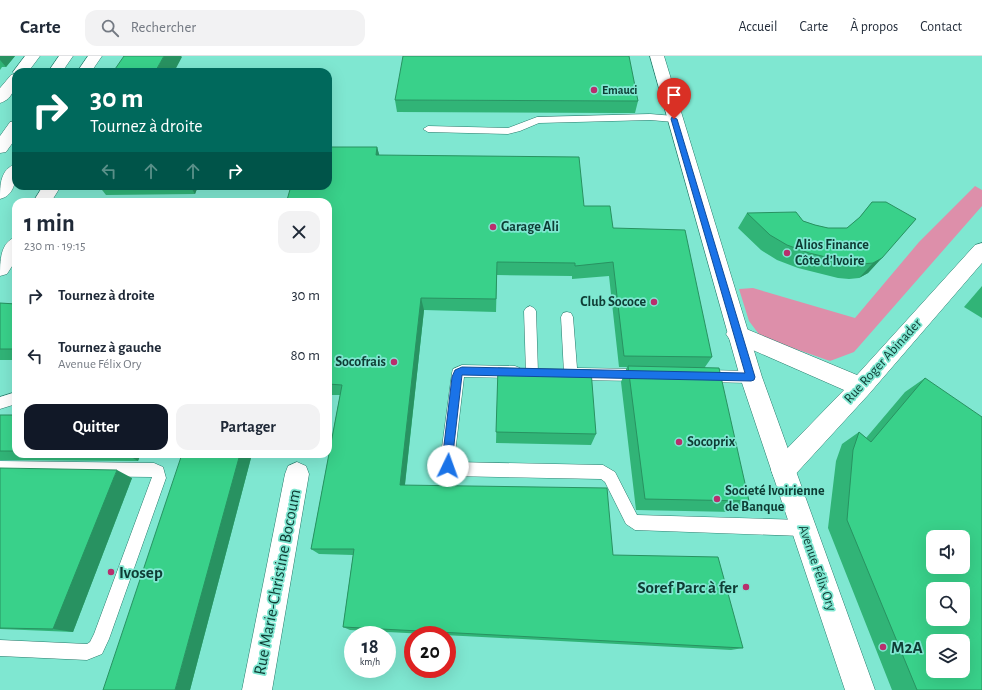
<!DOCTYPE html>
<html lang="fr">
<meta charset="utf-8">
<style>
body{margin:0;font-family:"Alegreya Sans",sans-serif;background:#f2f2f3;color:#1f2937;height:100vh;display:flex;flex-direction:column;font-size:15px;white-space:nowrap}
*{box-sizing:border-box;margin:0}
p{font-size:13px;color:#747a83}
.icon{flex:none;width:22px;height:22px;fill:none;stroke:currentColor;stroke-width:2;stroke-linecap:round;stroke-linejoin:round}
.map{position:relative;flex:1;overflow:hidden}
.panel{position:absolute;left:12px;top:142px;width:320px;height:260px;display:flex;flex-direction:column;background:#fff;border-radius:12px;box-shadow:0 4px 16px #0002}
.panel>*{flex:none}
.top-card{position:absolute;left:12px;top:12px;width:320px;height:122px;border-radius:12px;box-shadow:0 4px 16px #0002;background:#00695c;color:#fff;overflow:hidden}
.tools{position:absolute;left:926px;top:474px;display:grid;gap:8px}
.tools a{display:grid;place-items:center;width:44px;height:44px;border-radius:8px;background:#fff;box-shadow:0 4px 16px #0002;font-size:20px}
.speed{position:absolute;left:344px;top:570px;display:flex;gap:8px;font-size:20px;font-weight:700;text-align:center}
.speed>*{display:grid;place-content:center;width:52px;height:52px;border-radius:50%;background:#fff;box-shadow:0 4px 16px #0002;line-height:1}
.speed small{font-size:10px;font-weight:400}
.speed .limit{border:6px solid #d22;background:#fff;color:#111}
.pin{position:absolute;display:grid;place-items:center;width:34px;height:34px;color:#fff;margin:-41px -17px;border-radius:50% 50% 50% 0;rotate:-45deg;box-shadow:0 0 4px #0007}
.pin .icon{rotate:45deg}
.me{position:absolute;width:44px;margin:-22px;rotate:3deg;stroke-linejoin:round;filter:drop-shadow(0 0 3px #0008)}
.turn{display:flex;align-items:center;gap:14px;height:84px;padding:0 12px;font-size:18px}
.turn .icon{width:52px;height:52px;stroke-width:2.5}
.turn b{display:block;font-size:28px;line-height:34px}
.lanes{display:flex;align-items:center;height:38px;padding:0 12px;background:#0003;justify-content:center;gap:20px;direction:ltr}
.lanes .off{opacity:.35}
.round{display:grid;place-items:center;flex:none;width:42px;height:42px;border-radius:12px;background:#f2f2f3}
.summary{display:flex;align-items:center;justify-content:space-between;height:68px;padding:0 12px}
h1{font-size:24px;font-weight:700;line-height:30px}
.action{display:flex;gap:8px;margin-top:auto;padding:8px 12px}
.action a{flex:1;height:46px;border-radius:12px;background:#111827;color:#fff;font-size:16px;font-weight:700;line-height:46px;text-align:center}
.action a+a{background:#f2f2f3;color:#1f2937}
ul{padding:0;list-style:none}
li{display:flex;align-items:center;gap:12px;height:60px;padding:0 12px}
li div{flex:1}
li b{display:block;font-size:15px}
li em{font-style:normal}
header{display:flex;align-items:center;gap:24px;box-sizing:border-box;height:56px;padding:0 20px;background:#fff;border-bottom:1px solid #e0e1e3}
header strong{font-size:19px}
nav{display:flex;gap:22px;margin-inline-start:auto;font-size:14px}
.search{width:280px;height:36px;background:#f2f2f3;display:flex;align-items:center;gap:10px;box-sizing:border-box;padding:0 14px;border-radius:12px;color:#747a83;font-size:15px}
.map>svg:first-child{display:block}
.green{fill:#dd8faa}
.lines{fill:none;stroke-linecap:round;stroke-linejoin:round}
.service-casing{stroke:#287a6b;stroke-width:1}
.minor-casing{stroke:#287a6b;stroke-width:1}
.tertiary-casing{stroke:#287a6b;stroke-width:1}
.primary-casing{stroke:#287a6b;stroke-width:1}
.service{fill:#fff;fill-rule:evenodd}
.minor{fill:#fff;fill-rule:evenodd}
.tertiary{fill:#fff;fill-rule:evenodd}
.primary{fill:#fff;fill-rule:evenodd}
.wall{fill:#31b477}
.shaded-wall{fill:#289261}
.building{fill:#39d18a;stroke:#289261;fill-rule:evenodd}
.route{fill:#1a73e8;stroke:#114b97}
.poi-dot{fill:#b82f6d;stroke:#7fe7d1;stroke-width:1.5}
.labels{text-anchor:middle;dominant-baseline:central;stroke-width:3.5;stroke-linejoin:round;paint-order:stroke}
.far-poi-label{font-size:12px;font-weight:bold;fill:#0e3c34;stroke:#7fe7d1;text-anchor:start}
.poi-label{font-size:14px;font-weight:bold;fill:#0e3c34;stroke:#7fe7d1;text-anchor:start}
.street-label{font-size:14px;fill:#0e3c34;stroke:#7fe7d1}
.near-poi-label{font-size:17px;font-weight:bold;fill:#0e3c34;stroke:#7fe7d1;text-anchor:start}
.near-street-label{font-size:17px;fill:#0e3c34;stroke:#7fe7d1}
</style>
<header>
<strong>Carte</strong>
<div class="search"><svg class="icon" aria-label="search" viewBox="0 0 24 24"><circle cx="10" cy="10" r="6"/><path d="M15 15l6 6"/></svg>Rechercher</div>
<nav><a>Accueil</a><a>Carte</a><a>À propos</a><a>Contact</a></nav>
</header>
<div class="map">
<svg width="982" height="634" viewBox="0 0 982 634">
<rect width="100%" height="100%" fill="#7fe7d1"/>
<path class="green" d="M975,130l7,4v16l-128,146 -24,9 -69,-24 -12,-16 -10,-32 14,-1 102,30 64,-76z"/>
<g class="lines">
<defs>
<g id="service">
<path d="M650,58l24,2 5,3 -5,3 -24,-2 -111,3 -19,8 -12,3 -80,-2 -5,-3 5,-3 80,2 29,-11z"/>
<path d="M530,250l4,2 2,3 2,62 -1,4 -5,2 -5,-2 -1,-4 -2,-62 2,-3z"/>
<path d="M567,256l4,1 2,4 4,51 64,1 5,2 2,4 -2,4 -5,2 -66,-1 -9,-3 -2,-4 -3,-56 2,-4z"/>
<path d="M462,309l53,1 5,2 1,4 -1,4 -5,2 -51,-1 -10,85 149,3 12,7 22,43 165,5 5,3 3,5 -3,5 -5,3 -167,-6 -9,-6 -21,-42 -4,-3 -150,-3c-7,-3 -9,-7 -11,-14l12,-89 1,-4z"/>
<path d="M705,314l46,1 5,2 2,4 -2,4 -5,2 -46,-1 -5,-2 -2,-4 2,-4z"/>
<path d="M16,336v12l-16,5v-12z"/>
<path d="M0,405l154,2 9,4 3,11 -57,161 -7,15 -15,6 -87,-4v-16l87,4 3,-2 4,-8 58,-157 -152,-2z"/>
</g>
<g id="minor">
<path d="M25,0h15l-12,16h-12c0,13 -2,27 -16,31v-15l11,-13 3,-1 -1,-2z"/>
<path d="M43,130h18l-10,16h-18z"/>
<path d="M16,181v23l-9,14 -7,2c0,-15 0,-34 16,-39z"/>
<path d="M982,187v20l-113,131 -77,84 -9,4 -9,-4 -3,-8 3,-8 70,-72 -114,-50 -4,-6 4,-6 7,-3 7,3 113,47 118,-130z"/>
<path d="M297,406l9,4 3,8 -37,216h-30l43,-216 3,-8z"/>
</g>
<path id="tertiary" d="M650,0h14l98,321 113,313h-30l-105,-313z"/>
<g id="primary">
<path d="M59,0h14l-11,16h-14z"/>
<path d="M88,0h14l-11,16h-14z"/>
<path d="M16,65v17l-10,14 -6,1v-17l10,-14z"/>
<path d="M16,108c0,14 0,31 -16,35 0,-14 0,-30 16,-35z"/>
</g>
</defs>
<use href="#service" class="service-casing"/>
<use href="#minor" class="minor-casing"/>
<use href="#tertiary" class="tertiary-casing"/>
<use href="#primary" class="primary-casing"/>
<use href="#service" class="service"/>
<use href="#minor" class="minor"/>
<use href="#tertiary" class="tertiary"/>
<use href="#primary" class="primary"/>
</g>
<g class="wall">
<path d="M0,0h15l-9,11h-4l-2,3z"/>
<path d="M395,44l243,1 -3,12h-15l-223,-1z"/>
<path d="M377,91l2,8 205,51 29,22 99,129 -7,10 44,134 -15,11 -98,-2 -15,-128 6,-15h-8l-10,-91 -37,3v-3l-75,-1 -1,37 -72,-2 -19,175 208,70 130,93 -12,2 -381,-20 -7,-3 10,-72 -34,-1 -8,-5 29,-154h-12v-193l-41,-2z"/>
<path d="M99,130h99l-3,8 -89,1z"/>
<path d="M872,146l44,17 -48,54 -9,5 -10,1 -11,-1 -40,-10 -21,-8 -16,-10 -23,-22 9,-15 56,8 12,4 13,3h19l12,-10z"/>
<path d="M982,230v32l-18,-11z"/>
<path d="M0,247l16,1v56h-16z"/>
<path d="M498,312l98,66 -5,11 -95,-2z"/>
<path d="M925,322l57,312h-90l-64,-162 8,-67 6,-17 17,-12 7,6 39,-46z"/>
<path d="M0,359h16v39h236l-62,236 -9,-233 -41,-1 -2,5 -138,-1z"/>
<path d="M0,412l132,10 -59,154 -73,-3z"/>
</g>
<g class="shaded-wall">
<path d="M0,0h15l-9,11 -6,-7z"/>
<path d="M164,0h17l1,1 -8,15h-19z"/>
<path d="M377,91l4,14 -5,-6z"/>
<path d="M190,130h8l-3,8z"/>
<path d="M882,202l-14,15 -9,5 14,-15z"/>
<path d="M421,242l3,12 -20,182 -4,-7z"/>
<path d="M126,398h11l3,2 -2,5z"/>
<path d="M240,398h12l-62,236h-15z"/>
<path d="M117,414l15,8 -59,154 -20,-3z"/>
</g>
<g class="building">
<path d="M124,0h40l-9,16h-42z"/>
<path d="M403,0h226l9,45 -243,-1z"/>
<path d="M328,91h49l-1,8 203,2 5,49h26l3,22 72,2 27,127 -88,-1 -11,-94 -38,4v-3l-78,-1 -1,37 -75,-1 -21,187 207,3 6,67 105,2 25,91 -400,-21 11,-78h-43l31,-164 -14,-1v-182h-56v-2h15l4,-14h37z"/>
<path d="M872,146h14l30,17 -34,39 -9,5 -11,1 -11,-1 -42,-10 -22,-8 -17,-10 -23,-22 49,-1 7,9 12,4 13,3h19l13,-11z"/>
<path d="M0,247l16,1v45h-16z"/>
<path d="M628,310l91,2 30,133 -104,-2z"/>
<path d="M498,312l93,2 5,64 -100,-2z"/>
<path d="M925,322l57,39v273h-65l-70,-170 6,-70 6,-18 12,10zM933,481h30v30h-30zM933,533h30v30h-30zM933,585h30v30h-30z"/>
<rect x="0" y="359" width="16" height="36"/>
<path d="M182,398h58l-65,236h-72z"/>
<path d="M0,412l117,2 -64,159 -53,-1z"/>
</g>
<path class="route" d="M672,61l5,2 78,258 -1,3 -3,1 -289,-6 -10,87 1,4 -2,3 -3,2 -4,-2 -2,-7 10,-85 3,-7 7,-3 283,6 -74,-254z"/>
<g class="poi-dot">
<circle cx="594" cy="34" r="4"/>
<circle cx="493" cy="171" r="4"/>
<circle cx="787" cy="197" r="4"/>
<circle cx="654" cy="246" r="4"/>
<circle cx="394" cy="306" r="4"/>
<circle cx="679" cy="386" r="4"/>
<circle cx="717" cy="443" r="4"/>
<circle cx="111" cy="516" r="4"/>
<circle cx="746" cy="531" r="4"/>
<circle cx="883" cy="591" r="4"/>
</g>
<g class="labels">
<g class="far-poi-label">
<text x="602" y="34">Emauci</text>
</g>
<g class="poi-label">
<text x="501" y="171">Garage Ali</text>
<text x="795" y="189">Alios Finance<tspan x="795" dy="16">Côte d’Ivoire</tspan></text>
<text x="646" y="246" text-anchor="end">Club Sococe</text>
<text x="386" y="306" text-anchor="end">Socofrais</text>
<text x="687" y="386">Socoprix</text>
<text x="725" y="435">Societé Ivoirienne<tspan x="725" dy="16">de Banque</tspan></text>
</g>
<g class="street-label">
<text transform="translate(883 305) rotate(-48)">Rue Roger Abinader</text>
<text transform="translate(817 512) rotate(71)">Avenue Félix Ory</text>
</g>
<g class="near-poi-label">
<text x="119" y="516">Ivosep</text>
<text x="738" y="531" text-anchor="end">Soref Parc à fer</text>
<text x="891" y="591">M2A</text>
</g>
<g class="near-street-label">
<text transform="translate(277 526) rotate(-79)">Rue Marie-Christine Bocoum</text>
</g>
</g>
</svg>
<div class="tools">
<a><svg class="icon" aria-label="sound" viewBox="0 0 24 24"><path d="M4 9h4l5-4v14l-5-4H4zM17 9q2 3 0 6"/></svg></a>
<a><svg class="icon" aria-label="search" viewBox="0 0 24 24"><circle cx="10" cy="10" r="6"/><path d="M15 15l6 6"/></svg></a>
<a><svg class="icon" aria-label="layers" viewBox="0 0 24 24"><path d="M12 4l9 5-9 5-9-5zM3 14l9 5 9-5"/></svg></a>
</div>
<div class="speed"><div>18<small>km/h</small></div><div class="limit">20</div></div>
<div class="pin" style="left:674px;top:63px;background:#d93025"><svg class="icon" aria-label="arrive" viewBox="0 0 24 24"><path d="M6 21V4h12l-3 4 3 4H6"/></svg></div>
<svg class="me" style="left:448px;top:410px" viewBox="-20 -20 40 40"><circle r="19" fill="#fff"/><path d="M0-13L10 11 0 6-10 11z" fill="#1a73e8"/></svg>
<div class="top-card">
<div class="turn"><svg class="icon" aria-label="right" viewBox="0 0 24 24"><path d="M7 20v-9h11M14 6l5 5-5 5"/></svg><div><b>30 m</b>Tournez à droite</div></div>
<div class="lanes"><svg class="icon off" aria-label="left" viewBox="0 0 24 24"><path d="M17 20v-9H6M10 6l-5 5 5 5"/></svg><svg class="icon off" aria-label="ahead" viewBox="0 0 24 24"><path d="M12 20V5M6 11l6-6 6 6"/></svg><svg class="icon off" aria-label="ahead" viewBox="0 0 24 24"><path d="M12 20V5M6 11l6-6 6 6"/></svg><svg class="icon" aria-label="right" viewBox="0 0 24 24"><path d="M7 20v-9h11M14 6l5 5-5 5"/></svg></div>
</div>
<section class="panel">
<div class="summary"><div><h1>1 min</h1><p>230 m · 19:15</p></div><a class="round"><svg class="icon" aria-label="close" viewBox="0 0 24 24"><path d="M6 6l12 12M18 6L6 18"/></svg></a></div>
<ul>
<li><svg class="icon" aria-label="right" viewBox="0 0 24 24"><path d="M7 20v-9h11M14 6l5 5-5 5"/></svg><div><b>Tournez à droite</b></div><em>30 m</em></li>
<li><svg class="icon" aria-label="left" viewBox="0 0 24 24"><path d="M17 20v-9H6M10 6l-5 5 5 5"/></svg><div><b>Tournez à gauche</b><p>Avenue Félix Ory</p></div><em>80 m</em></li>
</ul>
<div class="action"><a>Quitter</a><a>Partager</a></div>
</section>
</div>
